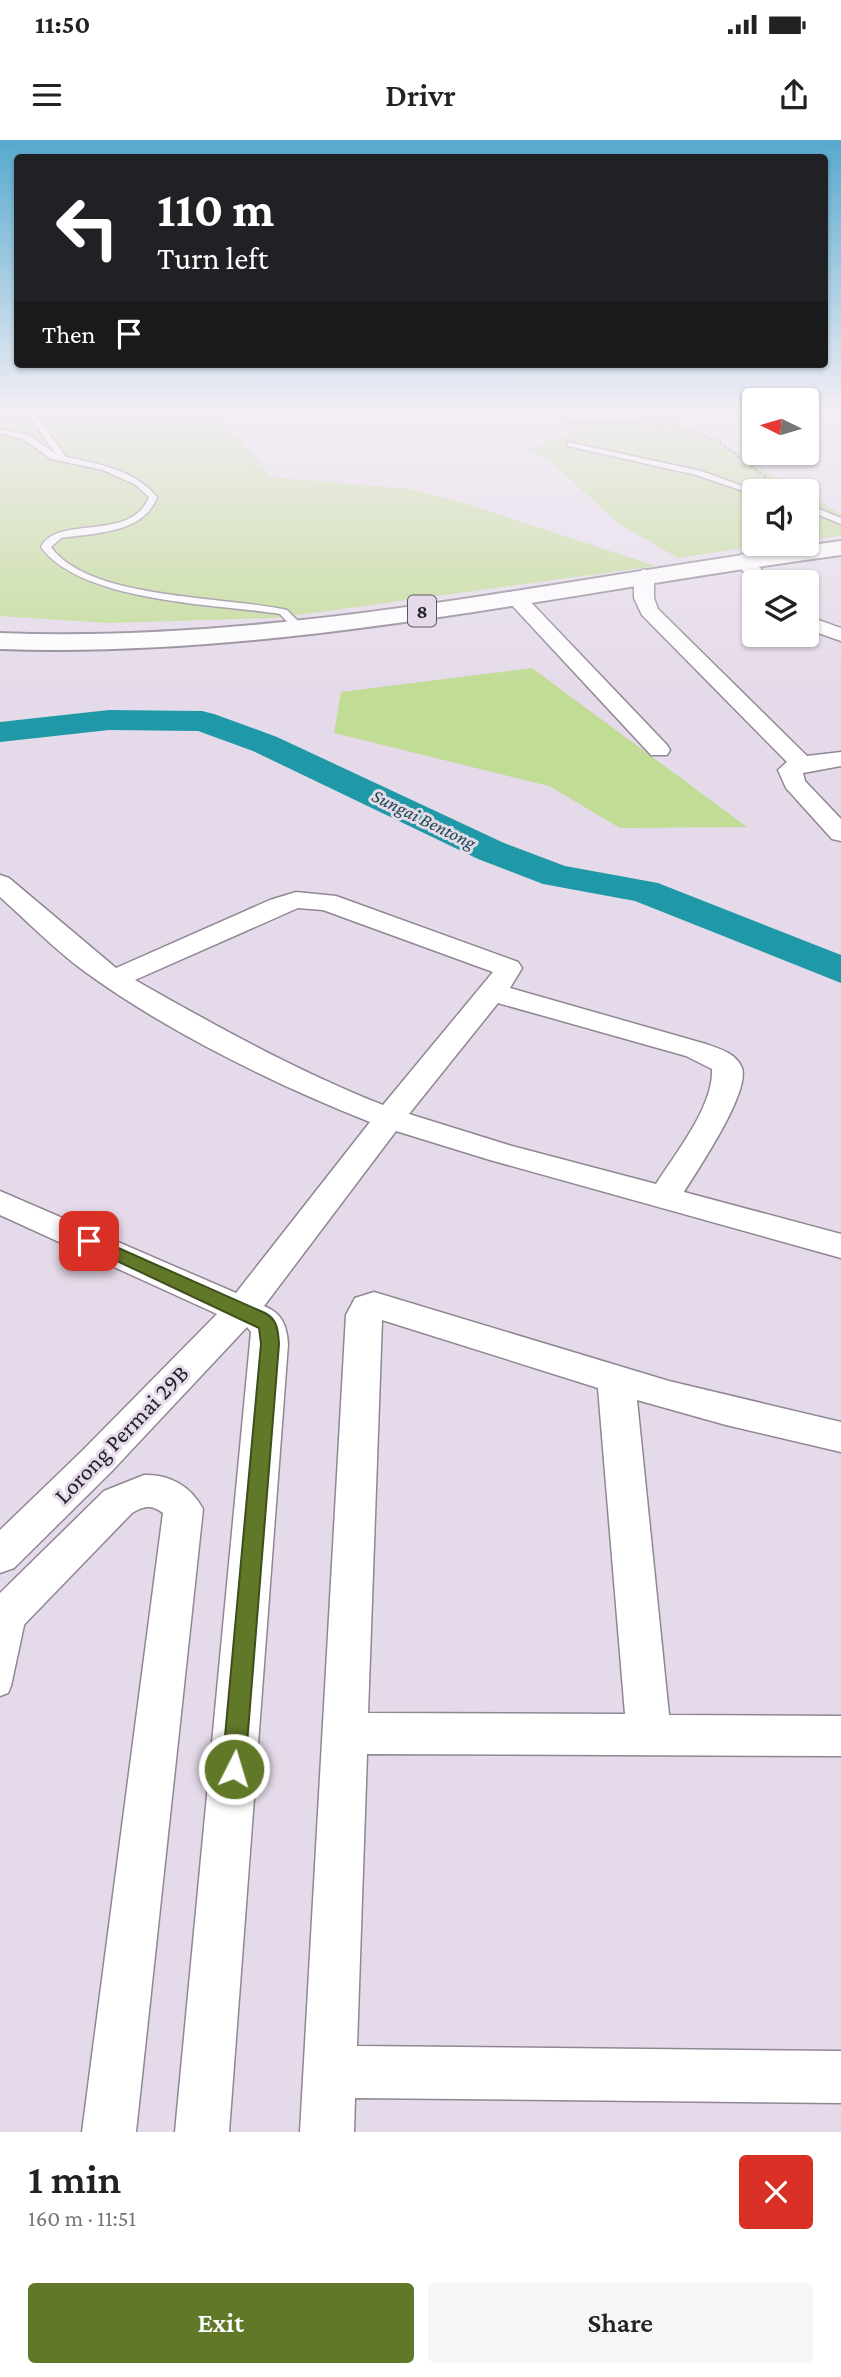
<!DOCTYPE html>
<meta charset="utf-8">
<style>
body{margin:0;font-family:"Crimson Pro",serif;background:#f6f6f6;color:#222;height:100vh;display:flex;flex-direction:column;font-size:26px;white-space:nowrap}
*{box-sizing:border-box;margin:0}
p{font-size:23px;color:#767676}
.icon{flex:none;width:38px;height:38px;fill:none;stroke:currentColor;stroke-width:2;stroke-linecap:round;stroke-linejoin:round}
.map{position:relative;height:1992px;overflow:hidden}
.side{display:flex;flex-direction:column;background:#fff;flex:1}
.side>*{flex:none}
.banner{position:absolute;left:14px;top:14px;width:814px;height:214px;border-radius:7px;box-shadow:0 2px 5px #0004;background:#202124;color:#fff;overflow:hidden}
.needle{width:46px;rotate:275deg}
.fabs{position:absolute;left:742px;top:248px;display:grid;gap:14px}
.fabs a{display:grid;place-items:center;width:77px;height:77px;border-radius:7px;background:#fff;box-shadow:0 2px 5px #0004;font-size:35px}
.pin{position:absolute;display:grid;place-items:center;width:60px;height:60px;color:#fff;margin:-30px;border-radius:14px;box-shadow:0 4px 10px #0006}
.me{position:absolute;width:77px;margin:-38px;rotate:5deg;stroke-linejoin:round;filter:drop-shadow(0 0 5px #0008)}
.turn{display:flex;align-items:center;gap:24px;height:147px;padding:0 28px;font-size:32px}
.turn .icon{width:91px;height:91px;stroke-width:2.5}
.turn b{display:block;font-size:49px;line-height:60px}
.then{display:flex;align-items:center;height:66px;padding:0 28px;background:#0003;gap:14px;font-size:26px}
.round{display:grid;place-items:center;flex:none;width:74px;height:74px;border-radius:7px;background:#f6f6f6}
.overview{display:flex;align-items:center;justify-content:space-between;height:119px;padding:0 28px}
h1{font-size:42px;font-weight:600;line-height:52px}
.primary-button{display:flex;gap:14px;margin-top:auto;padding:14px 28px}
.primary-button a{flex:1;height:80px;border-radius:7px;background:#617829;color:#fff;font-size:28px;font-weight:600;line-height:80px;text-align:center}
.primary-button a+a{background:#f6f6f6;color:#222}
.status{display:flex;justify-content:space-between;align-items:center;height:49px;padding:0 35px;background:#fff;direction:ltr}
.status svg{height:19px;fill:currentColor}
header{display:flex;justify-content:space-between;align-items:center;height:91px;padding:0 28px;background:#fff;font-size:32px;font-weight:600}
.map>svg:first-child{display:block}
.green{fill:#c1dc95}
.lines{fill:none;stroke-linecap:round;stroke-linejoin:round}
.river{fill:#1f99a7;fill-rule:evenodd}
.lane-casing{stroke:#908694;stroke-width:3}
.street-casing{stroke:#908694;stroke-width:3}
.primary-casing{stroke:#908694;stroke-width:4}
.path{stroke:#918994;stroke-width:2.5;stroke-dasharray:3.5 2;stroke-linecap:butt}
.lane{fill:#fff;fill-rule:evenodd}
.street{fill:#fff;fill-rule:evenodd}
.primary{fill:#fff;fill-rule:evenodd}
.route{fill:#617829;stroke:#3f4e1b;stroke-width:2}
.labels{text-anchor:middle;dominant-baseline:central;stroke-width:6;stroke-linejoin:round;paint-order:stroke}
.shield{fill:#e5dae9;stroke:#5f5861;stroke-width:2}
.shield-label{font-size:19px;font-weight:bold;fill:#252127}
.far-water-label{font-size:19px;font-style:italic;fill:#18494f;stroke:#e5dae9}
.near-street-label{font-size:24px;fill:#252127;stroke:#e5dae9}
</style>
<div class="status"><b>11:50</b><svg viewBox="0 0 49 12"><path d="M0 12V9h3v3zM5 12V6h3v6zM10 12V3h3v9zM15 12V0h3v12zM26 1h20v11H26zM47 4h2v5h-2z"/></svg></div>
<header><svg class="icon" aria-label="menu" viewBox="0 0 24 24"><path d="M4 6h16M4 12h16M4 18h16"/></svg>Drivr<svg class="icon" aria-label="share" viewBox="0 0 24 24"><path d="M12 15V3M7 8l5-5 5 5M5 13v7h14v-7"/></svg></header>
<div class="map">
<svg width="841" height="1992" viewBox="0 0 841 1992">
<rect width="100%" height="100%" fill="#e5dae9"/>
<g class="green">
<path d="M0,269h215l56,68 138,12 52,13 195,64 -380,52 -168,5 -108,-7z"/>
<path d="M612,275l69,6 121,71h-48v52h16l-92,14 -60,-35 -68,-62 -23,-11z"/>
<path d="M807,354l34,20v22l-34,4z"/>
<path d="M532,528l215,159 -127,1 -71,-42 -215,-53 7,-41z"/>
</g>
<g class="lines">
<path class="river" d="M109,570l93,1 12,3 63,23 227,106 61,23 93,17 183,72v28l-206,-82 -92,-17 -65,-25 -225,-108 -55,-20 -89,-1 -109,12v-20z"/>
<defs>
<g id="lane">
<path d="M24,269h8l34,48c34,7 68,13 91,40 -13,37 -64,36 -96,41l-10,9c38,53 174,49 236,63l15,15v4h-8l-14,-15c-64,-10 -200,-12 -239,-67 17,-33 90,-4 108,-50l-13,-12 -33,-15 -52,-11 -28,-20 -23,-6v-4l29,6 27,19z"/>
<path d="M568,302l133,29 58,21 -7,2 -56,-19 -128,-29z"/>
<path d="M807,364l34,14v6l-34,-14z"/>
<path d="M15,1467l7,3 4,6 -15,70 -3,7 -8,3v-60l8,-26z"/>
</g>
<g id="street">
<path d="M742,414l7,2 25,27h-20l-21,-23z"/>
<path d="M644,429l10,6v23l4,11 149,147 34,-4v14l-38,7 2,8 36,38v22l-9,-2 -46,-51 -8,-18 9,-8 -145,-147 -8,-17v-23z"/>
<path d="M515,451l7,2 145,152 3,5 -3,5h-16l-143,-154 -3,-4 3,-4z"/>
<path d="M807,476l34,12v13l-34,-12z"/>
<path d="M0,735l9,3 107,90 154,-68 26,-8 40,4 182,66 4,6 -12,20 196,56c14,5 30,9 36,24 8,25 -44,101 -58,124l157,42v24l-351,-98 -94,-29 -132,175c18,7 23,20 24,38l-59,788h-54l76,-800 -4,-5 -136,145 -97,96 -14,5v-43l83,-80 134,-136 -217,-99v-24l236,102 134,-171c-96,-38 -204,-91 -286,-151 -30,-22 -57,-50 -84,-74zM298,768l25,2 170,62 -110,133c-86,-34 -167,-79 -248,-125zM498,863l188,53 26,13c2,37 -37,85 -56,115l-144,-38 -103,-32z"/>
<path d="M374,1152l295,89 172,41v30l-115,-27 -89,-25 32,315 172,1v40l-474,-2 -10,292 484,5v52l-486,-5 -1,34h-54l46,-817 9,-17zM382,1180l216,68 27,326 -257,-1z"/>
<path d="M144,1335c25,-1 47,11 59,34l-67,623h-54l81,-619c-12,-9 -19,-7 -31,0l-117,121 -15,5v-46l104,-102z"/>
</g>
<path id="primary" d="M841,401v14c-279,37 -559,104 -841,94v-16c282,11 562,-55 841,-92z"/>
</defs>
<use href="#lane" class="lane-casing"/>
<use href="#street" class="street-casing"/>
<use href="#primary" class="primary-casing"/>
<path class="path" d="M551,269l7,8 16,6h60l39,5 43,11 69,53"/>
<use href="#lane" class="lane"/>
<use href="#street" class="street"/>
<use href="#primary" class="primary"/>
</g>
<linearGradient id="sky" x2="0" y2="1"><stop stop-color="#57a9ce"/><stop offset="0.49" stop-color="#f3eef5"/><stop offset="1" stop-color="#f3eef5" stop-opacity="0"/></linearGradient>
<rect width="841" height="548" fill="url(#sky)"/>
<path class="route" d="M89,1095l176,78c13,7 13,18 14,31l-34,425 -3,7 -8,3 -8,-3 -4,-7 39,-425 -2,-16 -176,-83 -2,-4z"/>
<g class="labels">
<rect class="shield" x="408" y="455.5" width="28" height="31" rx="5"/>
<g class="shield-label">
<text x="422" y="471">8</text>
</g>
<g class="far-water-label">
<text transform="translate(424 679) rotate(26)">Sungai Bentong</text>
</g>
<g class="near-street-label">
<text transform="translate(121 1294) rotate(-46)">Lorong Permai 29B</text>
</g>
</g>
</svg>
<div class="fabs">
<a><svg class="needle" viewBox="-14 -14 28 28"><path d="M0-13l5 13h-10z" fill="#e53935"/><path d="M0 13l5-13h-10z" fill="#767676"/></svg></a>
<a><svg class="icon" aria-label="sound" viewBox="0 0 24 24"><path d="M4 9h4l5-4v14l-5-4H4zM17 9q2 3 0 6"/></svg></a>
<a><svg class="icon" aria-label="layers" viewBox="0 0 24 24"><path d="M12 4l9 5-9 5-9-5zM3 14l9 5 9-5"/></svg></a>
</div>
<div class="pin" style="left:89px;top:1101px;background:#d93025"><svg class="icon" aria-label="arrive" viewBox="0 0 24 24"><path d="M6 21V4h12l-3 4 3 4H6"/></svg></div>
<svg class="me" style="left:234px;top:1629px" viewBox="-20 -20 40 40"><circle r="17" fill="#617829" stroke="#fff" stroke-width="3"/><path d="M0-11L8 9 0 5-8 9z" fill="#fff"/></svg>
<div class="banner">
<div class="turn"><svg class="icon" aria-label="left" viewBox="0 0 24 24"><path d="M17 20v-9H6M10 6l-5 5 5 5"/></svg><div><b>110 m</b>Turn left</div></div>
<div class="then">Then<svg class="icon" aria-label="arrive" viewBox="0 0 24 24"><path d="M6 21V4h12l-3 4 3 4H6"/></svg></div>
</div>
</div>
<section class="side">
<div class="overview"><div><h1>1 min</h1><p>160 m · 11:51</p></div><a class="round" style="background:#d93025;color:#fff"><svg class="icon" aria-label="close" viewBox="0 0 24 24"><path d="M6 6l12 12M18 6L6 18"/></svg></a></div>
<div class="primary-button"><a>Exit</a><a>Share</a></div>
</section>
